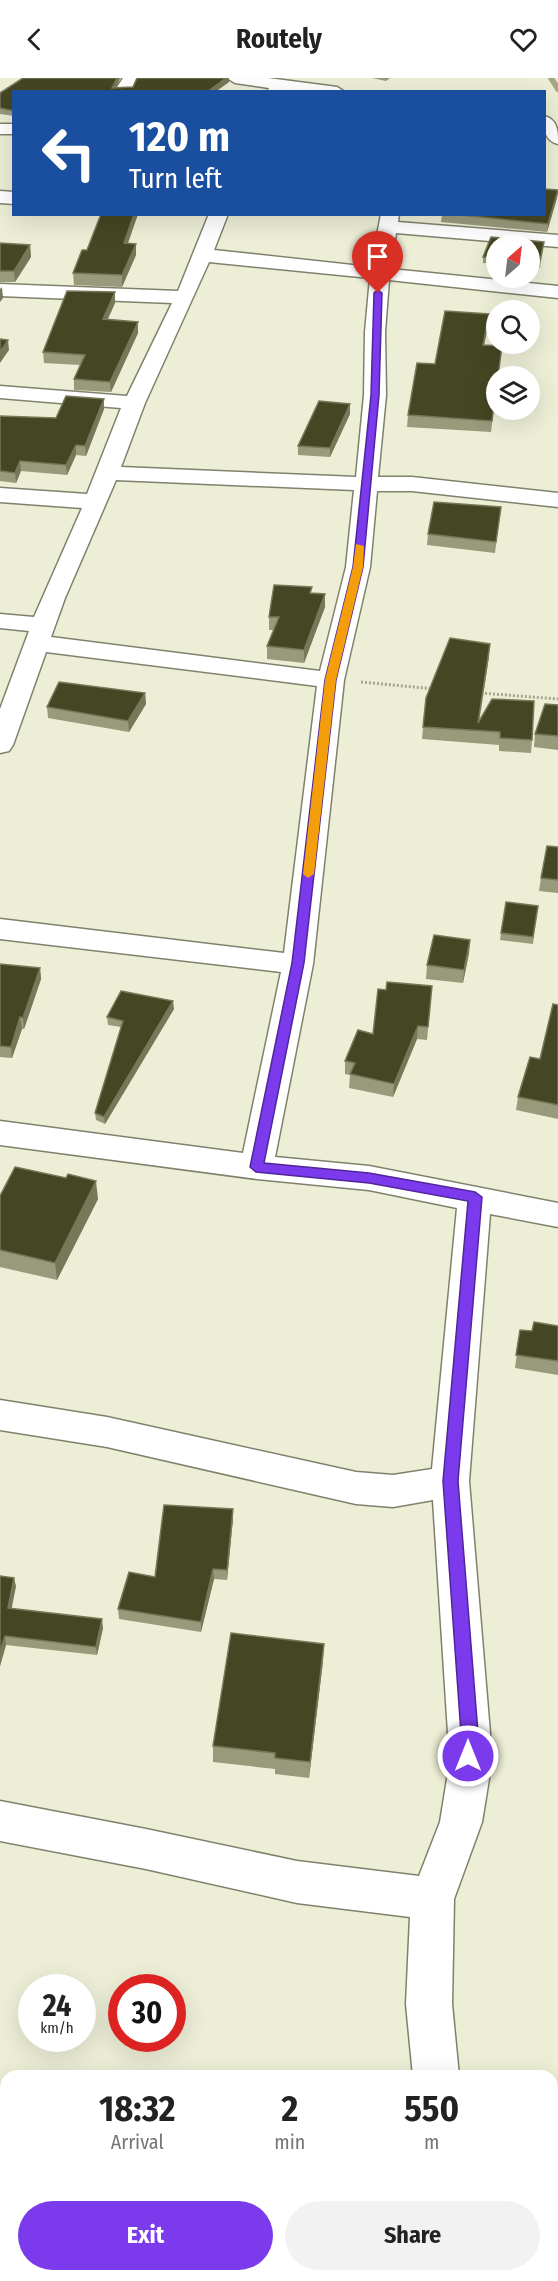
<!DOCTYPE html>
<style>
body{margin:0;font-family:"Fira Sans Condensed",sans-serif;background:#f2f2f2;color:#222;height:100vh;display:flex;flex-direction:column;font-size:22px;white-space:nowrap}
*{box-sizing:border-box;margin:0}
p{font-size:20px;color:#767676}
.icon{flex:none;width:33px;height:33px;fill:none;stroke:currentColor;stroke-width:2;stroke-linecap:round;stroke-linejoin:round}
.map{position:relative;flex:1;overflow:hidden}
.panel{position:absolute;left:0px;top:1992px;width:558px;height:212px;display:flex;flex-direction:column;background:#fff;border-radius:18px 18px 0 0;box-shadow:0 6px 24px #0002}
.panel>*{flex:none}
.hud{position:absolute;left:12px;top:12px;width:534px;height:126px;border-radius:0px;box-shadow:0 6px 24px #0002;background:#1a4fa0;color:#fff;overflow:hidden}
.needle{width:39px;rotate:28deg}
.buttons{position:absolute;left:486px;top:156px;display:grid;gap:12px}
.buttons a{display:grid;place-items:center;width:54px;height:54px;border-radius:50%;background:#fff;box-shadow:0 6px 24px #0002;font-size:30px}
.speed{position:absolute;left:18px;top:1896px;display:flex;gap:12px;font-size:30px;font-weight:700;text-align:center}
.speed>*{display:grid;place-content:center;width:78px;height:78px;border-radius:50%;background:#fff;box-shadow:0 6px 24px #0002;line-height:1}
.speed small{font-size:15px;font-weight:400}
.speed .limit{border:9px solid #d22;background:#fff;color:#111}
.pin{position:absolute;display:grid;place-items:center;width:51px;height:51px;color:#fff;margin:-62px -26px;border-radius:50% 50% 50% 0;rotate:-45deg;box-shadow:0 0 6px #0007}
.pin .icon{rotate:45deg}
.me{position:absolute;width:66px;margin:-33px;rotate:0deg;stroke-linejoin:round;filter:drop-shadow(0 0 4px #0008)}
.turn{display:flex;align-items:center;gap:21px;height:126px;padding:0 18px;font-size:27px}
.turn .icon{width:78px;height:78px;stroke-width:2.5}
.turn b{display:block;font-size:42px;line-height:51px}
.eta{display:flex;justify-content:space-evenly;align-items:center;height:102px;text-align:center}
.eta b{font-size:36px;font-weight:700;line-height:42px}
.button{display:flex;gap:12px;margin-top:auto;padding:12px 18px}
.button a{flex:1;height:69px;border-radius:36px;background:#7c3aed;color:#fff;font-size:24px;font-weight:700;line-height:69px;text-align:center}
.button a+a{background:#f2f2f2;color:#222}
header{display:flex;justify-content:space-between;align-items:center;height:78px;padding:0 18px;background:#fff;font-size:27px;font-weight:700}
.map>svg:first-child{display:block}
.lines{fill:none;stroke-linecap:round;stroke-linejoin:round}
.stream{stroke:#a6a782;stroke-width:6}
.minor-casing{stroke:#80816c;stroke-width:3}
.path{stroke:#a4a592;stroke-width:3;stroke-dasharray:2 2;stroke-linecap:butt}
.minor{fill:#fff;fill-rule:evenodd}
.wall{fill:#999a7c}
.shaded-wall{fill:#777859}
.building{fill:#454623;stroke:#777859;stroke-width:1.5}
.route{fill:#7c3aed;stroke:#51269a;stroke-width:1.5}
.slow{fill:#f59e0b}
</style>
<header><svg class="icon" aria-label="back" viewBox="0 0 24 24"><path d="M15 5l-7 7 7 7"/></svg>Routely<svg class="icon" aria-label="heart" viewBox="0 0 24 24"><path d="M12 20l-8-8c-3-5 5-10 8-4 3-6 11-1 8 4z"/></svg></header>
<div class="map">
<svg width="558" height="2203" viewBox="0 0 558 2203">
<rect width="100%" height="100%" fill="#edeed6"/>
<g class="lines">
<path class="stream" d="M551,0l7,11"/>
<defs>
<g id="minor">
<path d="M123,0h17l-9,14h-17z"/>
<path d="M227,0h41l69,9 8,5h-78l2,-4 -34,-5z"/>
<path d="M544,38c14,3 14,16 14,28 -14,-3 -14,-16 -14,-28z"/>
<rect x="0" y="46" width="14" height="10"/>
<path d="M0,113l14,1v12l-14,-1z"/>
<path d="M209,136h19l-14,36 157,17 10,-53h18l-1,8 160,13v12l-162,-14 -5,36 167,17v12l-169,-18 -4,52 1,63 -8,82h34l146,16v14l-146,-16h-35l-7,76 -26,113 -31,284 -38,193 94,9 189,37v24l-68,-13 -21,267 21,252 -1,46 -7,43 -28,77 -2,105 7,72h-46l-7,-72 4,-87 -113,-14 -151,-34 -146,-28v-40l146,28 151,32 122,15 21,-54 7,-43 1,-46 -15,-233 -40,7 -37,-3 -249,-57 -107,-17v-30l107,17 249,55 37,3 39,-6 25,-261 -88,-18 -112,-11 -257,-34v-24l243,32 38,-181 -281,-33v-20l284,34 33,-267 -271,-34 -33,93 -4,6 -9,2v-44l29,-78 -29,-3v-14l34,3 48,-109 -82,-6v-14l87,6 34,-86 -121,-10v-12l127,10 45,-93 -172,-7v-12l178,7zM209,184l161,16 -5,54 -1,63 -8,82 -235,-10 24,-64zM116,402l238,10 -8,77 -26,104 -269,-34 14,-39z"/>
<path d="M432,2198h49l2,5h-50z"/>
</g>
</defs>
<use href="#minor" class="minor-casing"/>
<g class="path">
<path d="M361,604l74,7"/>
<path d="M481,615l77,6"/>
</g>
<use href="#minor" class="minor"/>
</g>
<g class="wall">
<path d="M23,0h97l-4,10 17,-1 4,-9h92v4l-14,10h-201v24l-14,-2v-21z"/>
<path d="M372,0h18l-4,3z"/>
<path d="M558,112l-1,8 -10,34 -106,-10 1,-8h102z"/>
<path d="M101,136h37l-10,29 8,1v11l-14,32 -48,-2 -1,-12 14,-23z"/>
<path d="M491,159l53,5 -4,26 -10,-1v-23h-34v20l-13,-1v-6z"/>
<path d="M0,165l30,2 1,12 -16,25h-15z"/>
<path d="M115,214v11l-7,16 30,3v11l-27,59 -37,-2v-11l6,-14 -36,-2 -1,-11z"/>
<path d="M488,247l-4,20 17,12 -5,19v17l-5,39 -84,-5 1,-12 27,-51z"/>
<path d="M104,331l-18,47 -10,-1 -9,20 -46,-4 -5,12 -16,-2v-65l56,2z"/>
<path d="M350,336l-20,43 -32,-2v-9z"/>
<path d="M501,429l-6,46 -68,-8 1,-11z"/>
<path d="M311,515l14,14 -21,56 -37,-4v-13l7,-16h-5v-13z"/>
<path d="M489,578l-10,65 53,19 -1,13 -32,-2v-6l-77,-6 1,-12z"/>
<path d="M145,615l1,11 -17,28 -81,-14 -1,-11z"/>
<path d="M558,627v45l-24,-3 1,-13z"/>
<path d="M558,769v46l-19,-2 2,-13z"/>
<path d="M538,828l-5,38 -33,-4 1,-7z"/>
<path d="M470,862l-1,13 -6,30 -37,-4 1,-14z"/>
<path d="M0,886l40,4 1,11 -17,50h-2l-10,29 -12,-1z"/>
<path d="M431,921l-4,41 -10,-1 -24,58 -44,-9 1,-13 -5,-1v-13l28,-27z"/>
<path d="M558,927v114l-42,-9 2,-13 22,-38z"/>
<path d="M174,931l-69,115 -9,-4 -1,-7 26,-86 -13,-2 -1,-8z"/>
<path d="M0,1118l98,3 -41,81 -57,-13z"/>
<path d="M558,1248v49l-43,-7 5,-38 12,1z"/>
<path d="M233,1431v10l-6,61 -13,-1 -13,53 -82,-13 -1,-10z"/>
<path d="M0,1498l16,10 -5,23 92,19 -6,27 -91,-10 -6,21z"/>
<path d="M323,1583l-14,117 -34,-4v-5l-62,-7v-16z"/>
</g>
<g class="shaded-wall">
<path d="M117,0h3l-6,14 -2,-4z"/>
<path d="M226,0h3v4l-14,10h-8z"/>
<path d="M558,112l-1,8 -10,34 1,-8z"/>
<path d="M134,136h4l-14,40v-11z"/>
<path d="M136,166v11l-14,32v-12z"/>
<path d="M30,167l1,12 -16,25 -1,-11z"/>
<path d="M2,209l1,11 -3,4v-13z"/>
<path d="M115,214v11l-12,26v-10z"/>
<path d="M489,236l-1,11 -6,31 1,-11z"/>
<path d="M138,244v11l-27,59 -1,-10z"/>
<path d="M8,262l1,10 -9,13v-11z"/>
<path d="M104,321v10l-18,47 -1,-10z"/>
<path d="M350,326v10l-20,43v-9z"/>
<path d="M76,367v10l-9,20 -1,-10z"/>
<path d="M20,383l1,10 -5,12 -1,-10z"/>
<path d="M325,516v13l-21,56v-13z"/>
<path d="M490,566l-1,12 -11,75z"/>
<path d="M145,615l1,11 -17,28 -1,-11z"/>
<path d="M470,862l-1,13 -6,30 1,-13z"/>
<path d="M40,890l1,11 -17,50 -1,-11z"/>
<path d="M173,923l1,8 -69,115 -1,-7z"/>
<path d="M20,939l2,12 -10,29 -1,-11z"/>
<path d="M418,948l-1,13 -24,58 1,-13z"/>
<path d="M96,1103l2,18 -41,81 -2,-17z"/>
<path d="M233,1431v10l-6,61v-10z"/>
<path d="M213,1491l1,10 -13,53v-10z"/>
<path d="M14,1500l2,8 -6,31 -2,-9z"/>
<path d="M102,1541l1,9 -6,27 -1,-8z"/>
<path d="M5,1558l1,9 -6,21v-14z"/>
<path d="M324,1566l-1,17 -14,117 1,-16z"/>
</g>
<g class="building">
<path d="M23,0h94l-5,10 21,-1 4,-9h89l-19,14h-193v19l-14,-3v-15z"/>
<path d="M544,111l14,1 -10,34 -97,-10h93z"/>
<path d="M101,136h33l-10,29 12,1 -14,31 -49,-2 9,-23h5z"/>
<path d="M491,159l53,5 -4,19 -10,-1v-16h-34v14l-13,-1z"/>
<path d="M0,165l30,2 -16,26h-14z"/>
<path d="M67,213l48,1 -12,27 35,3 -28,60 -36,-3 11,-24 -42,-3z"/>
<path d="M445,233l44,3 -6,31 19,1 -4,30h-2v12l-4,33 -84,-6 9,-52 18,1z"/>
<path d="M0,261l8,1 -8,12z"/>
<path d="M66,318l38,3 -19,47 -9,-1 -10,20 -46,-4 -5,12 -15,-2v-55l56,2z"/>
<path d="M319,323l31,3 -20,44 -32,-2z"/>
<path d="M434,424l67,5 -5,35 -68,-8z"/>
<path d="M274,507l38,2 -2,6 15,1 -21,56 -37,-4 12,-29h-10z"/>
<path d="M450,560l40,6 -12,79 14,-24 42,2 -2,39 -32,-2v-6l-77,-5 3,-29z"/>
<path d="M59,604l86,11 -17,28 -81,-14z"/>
<path d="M545,626l13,1v31l-23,-2z"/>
<path d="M547,768l11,1v33l-17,-2z"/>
<path d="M506,824l32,4 -5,31 -32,-4z"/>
<path d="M434,857l36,5 -6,30 -37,-5z"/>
<path d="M0,886l40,4 -17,50 -3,-1 -9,30 -11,-1z"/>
<path d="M387,904l45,4 -4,41 -10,-1 -24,58 -44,-10 5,-11 -10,-2 13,-31 15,4 5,-45 8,1z"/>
<path d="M121,913l52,10 -69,116 -9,-4 28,-92 -16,-4z"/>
<path d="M553,926l5,1v100l-40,-8 12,-40 10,2z"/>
<path d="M15,1089l51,11 2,-4 28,7 -41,82 -55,-13v-54z"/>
<path d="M534,1244l24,4v35l-42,-6 4,-25 12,1z"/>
<path d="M164,1427l69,4 -6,61 -14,-1 -12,53 -83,-13 11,-37 26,5z"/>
<path d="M0,1498l14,2 -6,30 94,11 -6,28 -91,-11 -5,16z"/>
<path d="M231,1555l93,11 -14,118 -35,-4v-5l-62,-7z"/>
</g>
<path class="route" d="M378,212l4,3 -3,102 -16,172 -27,113 -32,283 -40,200 105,10 106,19 7,5 -24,284 20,252 -1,23 -3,6 -6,2 -6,-2 -2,-6 1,-23 -18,-252 25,-280 -99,-18 -113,-11 -6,-5 42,-204 33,-283 28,-113 18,-172 3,-102z"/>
<path class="slow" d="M356,466l8,2 -1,21 -27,113 -22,194 -6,4 -5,-4 22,-194 28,-113z"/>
</svg>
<div class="buttons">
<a><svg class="needle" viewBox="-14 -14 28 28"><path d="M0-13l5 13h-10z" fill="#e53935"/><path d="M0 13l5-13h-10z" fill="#767676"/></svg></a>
<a><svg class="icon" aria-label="search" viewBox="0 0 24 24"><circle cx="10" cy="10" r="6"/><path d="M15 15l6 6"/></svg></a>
<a><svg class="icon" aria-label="layers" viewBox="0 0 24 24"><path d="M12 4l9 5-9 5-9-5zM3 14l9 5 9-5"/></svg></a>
</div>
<div class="speed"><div>24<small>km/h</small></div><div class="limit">30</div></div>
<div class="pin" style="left:378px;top:215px;background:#d93025"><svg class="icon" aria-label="arrive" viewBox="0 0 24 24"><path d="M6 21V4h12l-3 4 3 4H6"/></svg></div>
<svg class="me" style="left:468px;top:1678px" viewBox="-20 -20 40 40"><circle r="17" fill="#7c3aed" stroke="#fff" stroke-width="3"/><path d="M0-11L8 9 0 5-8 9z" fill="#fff"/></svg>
<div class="hud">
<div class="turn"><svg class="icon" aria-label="left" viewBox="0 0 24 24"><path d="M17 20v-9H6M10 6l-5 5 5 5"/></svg><div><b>120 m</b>Turn left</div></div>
</div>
<section class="panel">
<div class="eta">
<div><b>18:32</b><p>Arrival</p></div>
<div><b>2</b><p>min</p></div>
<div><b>550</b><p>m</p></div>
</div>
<div class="button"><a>Exit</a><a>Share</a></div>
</section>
</div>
